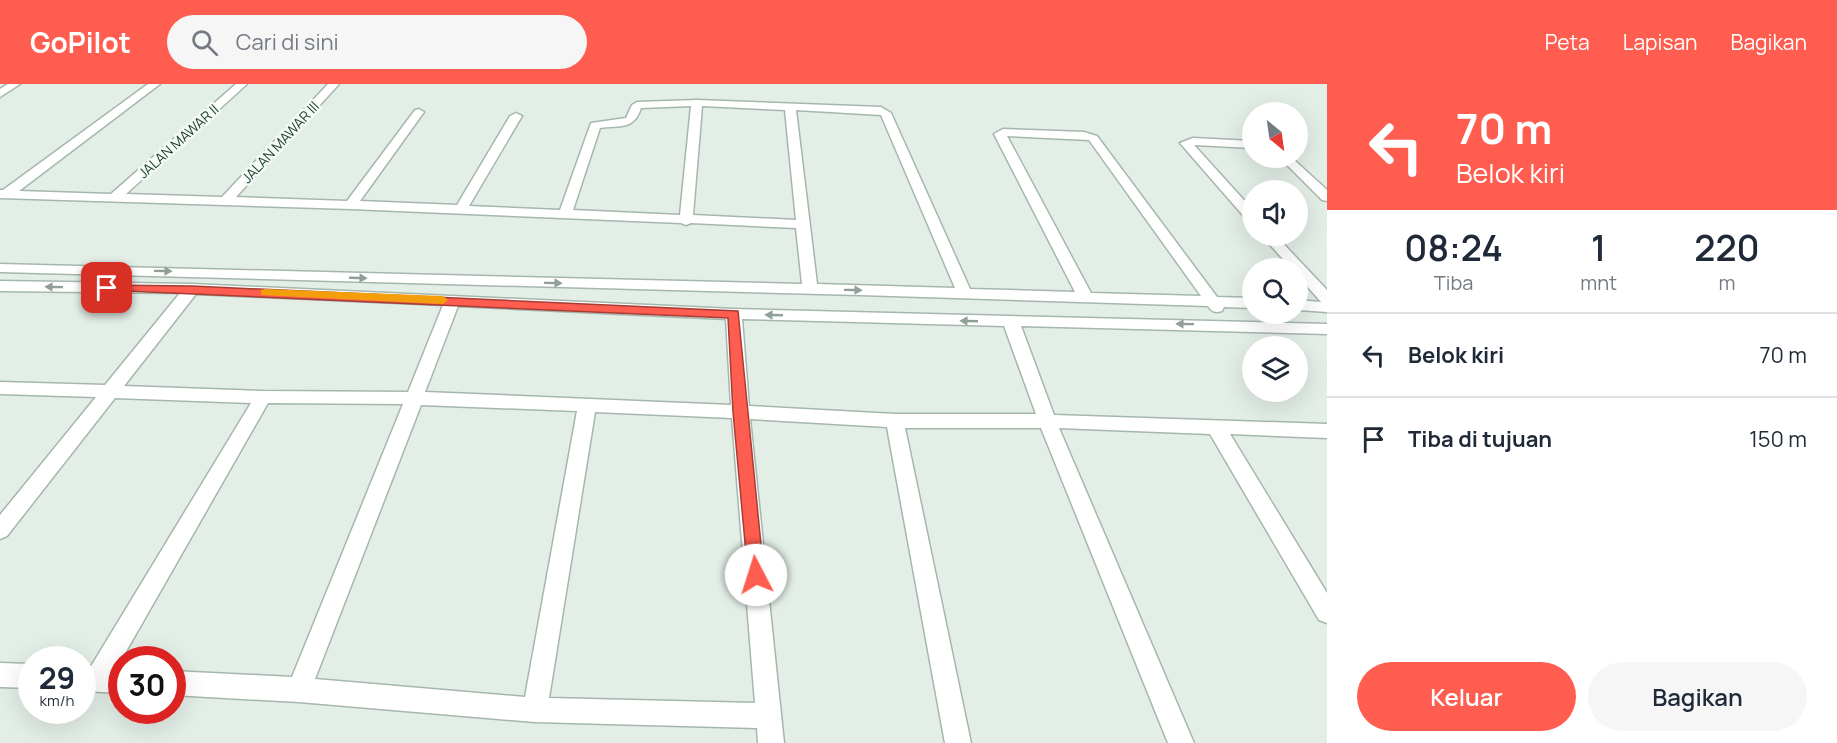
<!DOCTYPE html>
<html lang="id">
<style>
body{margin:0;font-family:Manrope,sans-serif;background:#f6f6f7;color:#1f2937;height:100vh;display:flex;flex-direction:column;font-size:22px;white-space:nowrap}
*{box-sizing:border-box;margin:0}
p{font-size:20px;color:#747a83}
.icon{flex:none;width:33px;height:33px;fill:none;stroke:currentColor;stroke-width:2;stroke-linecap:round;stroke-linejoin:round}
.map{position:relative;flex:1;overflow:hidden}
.drawer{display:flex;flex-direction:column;background:#fff;width:510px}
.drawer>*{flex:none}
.hud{background:#ff5d50;color:#fff;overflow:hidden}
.needle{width:39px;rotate:151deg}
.tools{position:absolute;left:1242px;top:18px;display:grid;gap:12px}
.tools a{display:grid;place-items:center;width:66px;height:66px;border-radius:50%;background:#fff;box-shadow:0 6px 24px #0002;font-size:30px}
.speed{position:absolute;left:18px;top:562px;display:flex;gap:12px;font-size:30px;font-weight:700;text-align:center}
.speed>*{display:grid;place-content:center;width:78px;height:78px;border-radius:50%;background:#fff;box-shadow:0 6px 24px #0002;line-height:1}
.speed small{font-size:15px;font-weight:400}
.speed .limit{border:9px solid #d22;background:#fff;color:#111}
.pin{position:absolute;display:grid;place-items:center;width:51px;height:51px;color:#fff;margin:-26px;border-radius:12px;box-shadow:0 3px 9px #0006}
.me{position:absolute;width:66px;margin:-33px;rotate:355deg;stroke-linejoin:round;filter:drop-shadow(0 0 4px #0008)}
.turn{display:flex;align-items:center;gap:21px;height:126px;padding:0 30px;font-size:27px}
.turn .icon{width:78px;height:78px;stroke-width:2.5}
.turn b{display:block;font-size:42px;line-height:51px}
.eta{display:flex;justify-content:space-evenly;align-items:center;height:102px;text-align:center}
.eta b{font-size:36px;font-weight:600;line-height:42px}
.button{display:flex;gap:12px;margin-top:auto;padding:12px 30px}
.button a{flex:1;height:69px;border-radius:36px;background:#ff5d50;color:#fff;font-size:24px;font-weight:600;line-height:69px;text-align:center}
.button a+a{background:#f6f6f7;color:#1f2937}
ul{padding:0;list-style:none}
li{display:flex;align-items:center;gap:18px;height:84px;padding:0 30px;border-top:2px solid #e0e1e3}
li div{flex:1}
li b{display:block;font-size:22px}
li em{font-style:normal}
header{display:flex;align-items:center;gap:36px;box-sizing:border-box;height:84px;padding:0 30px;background:#ff5d50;color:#fff}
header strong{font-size:28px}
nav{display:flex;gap:33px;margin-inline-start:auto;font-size:21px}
.search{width:420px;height:54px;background:#f6f6f7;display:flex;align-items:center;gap:15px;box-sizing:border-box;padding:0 21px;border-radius:33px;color:#747a83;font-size:22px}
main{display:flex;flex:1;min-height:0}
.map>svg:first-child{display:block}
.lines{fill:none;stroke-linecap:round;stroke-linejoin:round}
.minor-casing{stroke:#a5b7ad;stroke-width:3}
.minor{fill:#fff;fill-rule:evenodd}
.oneway{fill:#90a099}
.route{fill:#ff5d50;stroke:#a63c34;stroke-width:1.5}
.slow{fill:#f59e0b}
.labels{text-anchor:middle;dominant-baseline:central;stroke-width:5;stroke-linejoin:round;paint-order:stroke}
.far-street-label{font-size:14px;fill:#204133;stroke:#f4faf6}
</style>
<header>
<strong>GoPilot</strong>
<div class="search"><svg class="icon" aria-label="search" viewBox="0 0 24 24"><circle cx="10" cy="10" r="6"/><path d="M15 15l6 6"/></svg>Cari di sini</div>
<nav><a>Peta</a><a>Lapisan</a><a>Bagikan</a></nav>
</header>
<main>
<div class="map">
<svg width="1327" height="659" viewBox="0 0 1327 659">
<rect width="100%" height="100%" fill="#e3eee7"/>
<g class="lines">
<defs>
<g id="minor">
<path d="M8,0h12l-20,13v-8z"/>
<path d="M148,0h12l-141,107 92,3 125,-110h11l-121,110 96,3 106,-113h11l-103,113 111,4 68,-91 4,-1 5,3 -64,89 97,4 53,-89 6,-3 6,3 -53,90 91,4 31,-87 35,-5 6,-13 5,-3 60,-2 184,7 10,6 79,176 105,3 -81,-158 9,-5 81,3 13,4 120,161 35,1v10l-28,-1 -2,4c-7,2 -10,1 -14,-5l-348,-11 -860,-23v-8l802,20 -6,-56 -105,-5 -5,2 -5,-2 -330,-14 -351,-11v-8h3zM691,22l-11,109 -107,-5 27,-82c21,-3 34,2 41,-20zM702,22l83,4 11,110 -103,-5zM796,26l85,5 74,173 -138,-4zM1007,52l82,4 112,156 -110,-3z"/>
<path d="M1193,54l59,3v7l-58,-3 58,64v12l-5,-1 -67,-77z"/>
<path d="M1280,74h12l35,32v11l-5,-1z"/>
<path d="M1262,152h14l51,54v22l-29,-2v-10l23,2 -23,-26v-8h-7z"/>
<path d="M0,197l192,3 542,25 593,15v10l-306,-8 33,89 273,9v14l-97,-4 97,159v30l-8,-3 -109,-186 -151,-6 135,315h-26l-127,-315h-136l66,315h-26l-58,-316 -137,-8 34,324h-26l-1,-15 -222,-6 -236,-20 -127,-7v-24l120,6 111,-273 -135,-1 -152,266h6v24l-40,-2v-24l8,1 161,-265 -136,-5 -108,138 -7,3v-24l96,-118 -96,-3v-12l105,3 75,-92 -180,-2zM196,210l247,11 -35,87 -145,-1 -139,-5zM458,222l268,13 5,86 -306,-13zM742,235l262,7 32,88h-141l-146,-8zM421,321l156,6 -52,286 -210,-18zM595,328l137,6 23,285 -206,-5z"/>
<path d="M0,579l32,1v24l-32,-1z"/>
</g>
</defs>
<use href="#minor" class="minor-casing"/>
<use href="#minor" class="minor"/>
</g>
<defs><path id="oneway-solid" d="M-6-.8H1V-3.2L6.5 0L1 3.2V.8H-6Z" transform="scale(1.5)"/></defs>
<g class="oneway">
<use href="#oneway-solid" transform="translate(163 187) rotate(1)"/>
<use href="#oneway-solid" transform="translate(358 194) rotate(2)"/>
<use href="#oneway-solid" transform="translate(553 199) rotate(1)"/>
<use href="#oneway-solid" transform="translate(54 203) rotate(-179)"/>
<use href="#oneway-solid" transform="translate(853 206) rotate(1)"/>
<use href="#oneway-solid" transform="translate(774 231) rotate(-178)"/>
<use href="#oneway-solid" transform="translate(969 237) rotate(-178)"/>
<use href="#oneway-solid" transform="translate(1185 240) rotate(-179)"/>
</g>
<path class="route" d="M107,201l85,1 546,25 26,264 -2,5 -6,3 -6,-3 -2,-5 -15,-163 -5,-94 -625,-28v-4z"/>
<path class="slow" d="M265,205l178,7 5,4 -5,4 -182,-9v-5z"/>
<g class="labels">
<g class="far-street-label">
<text transform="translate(178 57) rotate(-42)">JALAN MAWAR II</text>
<text transform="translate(280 58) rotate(-47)">JALAN MAWAR III</text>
</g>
</g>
</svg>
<div class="tools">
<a><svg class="needle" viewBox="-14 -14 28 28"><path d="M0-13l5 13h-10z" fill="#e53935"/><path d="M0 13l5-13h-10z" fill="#747a83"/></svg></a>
<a><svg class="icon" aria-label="sound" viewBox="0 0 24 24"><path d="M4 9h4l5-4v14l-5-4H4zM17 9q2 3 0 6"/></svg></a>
<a><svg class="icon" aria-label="search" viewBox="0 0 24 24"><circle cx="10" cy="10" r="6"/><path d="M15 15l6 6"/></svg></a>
<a><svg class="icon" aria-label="layers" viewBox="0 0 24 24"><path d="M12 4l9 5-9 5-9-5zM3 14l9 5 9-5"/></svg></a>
</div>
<div class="speed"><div>29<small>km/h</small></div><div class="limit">30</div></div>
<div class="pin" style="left:107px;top:204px;background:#d93025"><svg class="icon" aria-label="arrive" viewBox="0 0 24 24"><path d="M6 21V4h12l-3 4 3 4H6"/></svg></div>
<svg class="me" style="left:756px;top:491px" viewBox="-20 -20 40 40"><circle r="19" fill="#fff"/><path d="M0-13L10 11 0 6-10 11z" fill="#ff5d50"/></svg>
</div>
<section class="drawer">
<div class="hud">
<div class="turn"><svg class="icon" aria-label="left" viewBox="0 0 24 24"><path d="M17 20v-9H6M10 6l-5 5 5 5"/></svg><div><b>70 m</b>Belok kiri</div></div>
</div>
<div class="eta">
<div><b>08:24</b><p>Tiba</p></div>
<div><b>1</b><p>mnt</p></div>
<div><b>220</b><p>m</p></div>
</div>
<ul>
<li><svg class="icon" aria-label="left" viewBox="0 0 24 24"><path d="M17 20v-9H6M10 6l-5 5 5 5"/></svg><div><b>Belok kiri</b></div><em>70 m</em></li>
<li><svg class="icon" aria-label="arrive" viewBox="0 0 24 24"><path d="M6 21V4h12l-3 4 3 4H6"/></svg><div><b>Tiba di tujuan</b></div><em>150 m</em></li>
</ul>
<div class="button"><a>Keluar</a><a>Bagikan</a></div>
</section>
</main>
